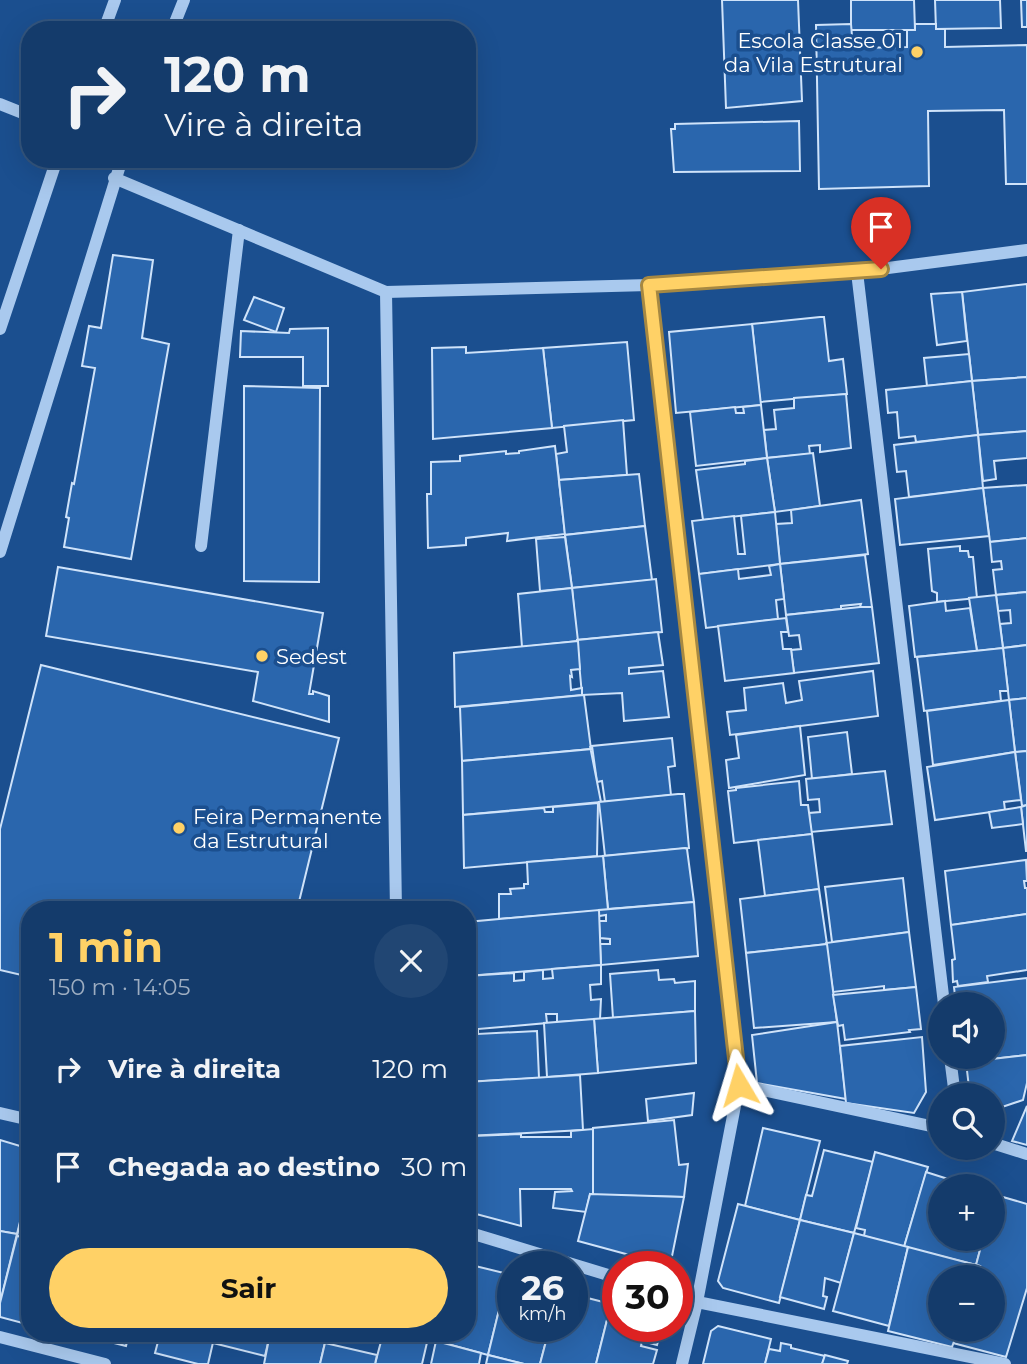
<!DOCTYPE html>
<html lang="pt">
<meta charset="utf-8">
<style>
body{margin:0;font-family:Montserrat,sans-serif;background:#214673;color:#f1f3f6;height:100vh;display:flex;flex-direction:column;font-size:26px;white-space:nowrap}
*{box-sizing:border-box;margin:0}
p{font-size:23px;color:#9dadc1}
.icon{flex:none;width:38px;height:38px;fill:none;stroke:currentColor;stroke-width:2;stroke-linecap:round;stroke-linejoin:round}
.map{position:relative;flex:1;overflow:hidden}
.details{position:absolute;left:21px;top:901px;width:455px;height:441px;display:flex;flex-direction:column;background:#143b6b;border-radius:28px;box-shadow:0 7px 28px #0002,0 0 0 2px #33557e}
.details>*{flex:none}
.hud{position:absolute;left:21px;top:21px;width:455px;height:147px;border-radius:28px;box-shadow:0 7px 28px #0002,0 0 0 2px #33557e;background:#143b6b;color:#f1f3f6;overflow:hidden}
.buttons{position:absolute;left:928px;top:992px;display:grid;gap:14px}
.buttons a{display:grid;place-items:center;width:77px;height:77px;border-radius:50%;background:#143b6b;box-shadow:0 7px 28px #0002,0 0 0 2px #33557e;font-size:35px}
.speed{position:absolute;left:497px;top:1251px;display:flex;gap:14px;font-size:35px;font-weight:700;text-align:center}
.speed>*{display:grid;place-content:center;width:91px;height:91px;border-radius:50%;background:#143b6b;box-shadow:0 7px 28px #0002,0 0 0 2px #33557e;line-height:1}
.speed small{font-size:18px;font-weight:400}
.speed .limit{border:10px solid #d22;background:#fff;color:#111}
.pin{position:absolute;display:grid;place-items:center;width:60px;height:60px;color:#fff;margin:-72px -30px;border-radius:50% 50% 50% 0;rotate:-45deg;box-shadow:0 0 7px #0007}
.pin .icon{rotate:45deg}
.me{position:absolute;width:77px;margin:-38px;rotate:353deg;stroke-linejoin:round;filter:drop-shadow(0 0 5px #0008)}
.turn{display:flex;align-items:center;gap:24px;height:147px;padding:0 28px;font-size:32px}
.turn .icon{width:91px;height:91px;stroke-width:2.5}
.turn b{display:block;font-size:49px;line-height:60px}
.round{display:grid;place-items:center;flex:none;width:74px;height:74px;border-radius:37px;background:#214673}
.head{display:flex;align-items:center;justify-content:space-between;height:119px;padding:0 28px}
h1{font-size:42px;font-weight:700;line-height:52px;color:#ffd166}
.cta{display:flex;gap:14px;margin-top:auto;padding:14px 28px}
.cta a{flex:1;height:80px;border-radius:42px;background:#ffd166;color:#111;font-size:28px;font-weight:700;line-height:80px;text-align:center}
ul{padding:0;list-style:none}
li{display:flex;align-items:center;gap:21px;height:98px;padding:0 28px}
li div{flex:1}
li b{display:block;font-size:26px}
li em{font-style:normal}
.map>svg:first-child{display:block}
.building{fill:#2a66ad;stroke:#cfe3fa;stroke-width:2}
.lines{fill:none;stroke-linecap:round;stroke-linejoin:round}
.minor{stroke:#a9c9ee;stroke-width:12}
.route-casing{stroke:#a68842;stroke-width:18}
.route{stroke:#ffd166;stroke-width:12}
.poi-dot{fill:#ffd166;stroke:#1b4f8f;stroke-width:2.5}
.labels{text-anchor:middle;dominant-baseline:central;stroke-width:7;stroke-linejoin:round;paint-order:stroke}
.poi-label{font-size:21px;fill:#fff;stroke:#1b4f8f;text-anchor:start}
</style>
<div class="map">
<svg width="1027" height="1364" viewBox="0 0 1027 1364">
<rect width="100%" height="100%" fill="#1b4f8f"/>
<g class="building">
<path d="M722,0h76l4,101 -76,7z"/>
<path d="M851,0h63l1,30h-64z"/>
<path d="M935,0h65l1,28 -65,1z"/>
<path d="M1021,0h6v27h-5z"/>
<path d="M851,24l2,24 54,-1v-17h8v-6h21v5h9v18l82,-2v139h-21l-2,-74 -76,1 1,75 -110,3 -3,-164z"/>
<path d="M799,121l1,50 -126,1 -3,-43h4v-5z"/>
<path d="M113,255l40,5 -11,78 27,6 -38,215 -67,-12 5,-29 -3,-1 6,-34 2,1 21,-116 -13,-2 7,-40 12,2z"/>
<path d="M1027,284v93l-55,4 -10,-89z"/>
<path d="M962,292l5,49 -30,4 -6,-51z"/>
<path d="M254,297l30,11 -8,24 -32,-12z"/>
<path d="M820,317h4l5,44 14,-2 4,35 -87,8 -8,-78z"/>
<path d="M752,324l9,81 -85,8 -7,-81z"/>
<path d="M328,328v58h-25v-29h-63l1,-26 48,2 1,-4z"/>
<path d="M627,342l7,78 -82,8 -9,-80z"/>
<path d="M466,347v6l77,-5 9,80 -119,11 -1,-91z"/>
<path d="M969,354l3,27 -45,5 -3,-28z"/>
<path d="M1027,377v54l-49,4 -6,-54z"/>
<path d="M972,381l6,54 -62,7 -1,-6 -16,2 -2,-26 -9,1 -2,-23z"/>
<path d="M244,386l76,2 -1,194 -75,-1z"/>
<path d="M846,394l5,54 -31,4v-7l-11,1 1,8 -43,4 -3,-28 12,-1 -2,-19 20,-2v-10z"/>
<path d="M761,405l6,53 -71,8 -6,-54 45,-5 1,6h8l-1,-6z"/>
<path d="M623,420l4,55 -68,5 -3,-26 11,-2 -3,-26z"/>
<path d="M1027,431v27l-33,3 2,18 -13,2 -5,-46z"/>
<path d="M978,435l5,53 -74,9 -3,-26 -9,1 -3,-27z"/>
<path d="M555,446l10,88 -58,7 1,-8 -42,5v7l-38,3 -1,-54h4v-32l29,-1v-5l46,-5v3l13,-1v-2z"/>
<path d="M813,453l7,53 -45,6 -8,-54z"/>
<path d="M767,458l8,54 -72,8 -7,-50 49,-6v-3z"/>
<path d="M639,474l6,52 -80,9 -6,-55z"/>
<path d="M1027,485v53l-37,4 -7,-54z"/>
<path d="M983,488l6,48 -89,9 -5,-46z"/>
<path d="M861,500l7,54 -88,10 -4,-40 16,-1 -1,-13z"/>
<path d="M775,512l5,52 -81,10 -7,-53 42,-5 4,38h7l-4,-38z"/>
<path d="M645,526l7,54 -80,8 -7,-53z"/>
<path d="M565,537l7,51 -32,3 -4,-52z"/>
<path d="M1027,538v54l-31,3 -3,-25 9,-1 -1,-8 -9,1 -2,-20z"/>
<path d="M960,546v5h8l1,6h4l4,41 -40,4v-9l-5,-2 -4,-42z"/>
<path d="M865,555l7,52h-12l1,-3 -20,2v3l-55,6 -6,-51z"/>
<path d="M780,564l4,35 -8,1 2,19 -72,9 -7,-54 39,-5 1,10 32,-4 -2,-9z"/>
<path d="M58,567l265,46 -14,81h4v-3l16,5v26l-76,-21 5,-29 -212,-36z"/>
<path d="M656,579l6,53 -85,8 -5,-52z"/>
<path d="M572,588l6,53 -56,6 -4,-53z"/>
<path d="M1027,592v53l-24,3 -3,-24 11,-1 -1,-13 -12,1 -2,-16z"/>
<path d="M996,595l7,53 -26,3 -8,-53z"/>
<path d="M945,601l1,10 24,-3 7,43 -62,6 -6,-51z"/>
<path d="M860,607h12l7,56 -85,10 -3,-23 10,-1 -2,-14 -10,1 -3,-21z"/>
<path d="M786,618l2,14h-7l2,17h8l3,24 -69,8 -7,-55z"/>
<path d="M658,632l5,33 -34,3v6l34,-3 6,46 -45,4 -2,-28 -40,2 -5,-55z"/>
<path d="M578,641l2,28 -9,1 1,7 -2,-1 1,14 11,-2v7l-127,12 -1,-54z"/>
<path d="M1027,645v53l-18,2 -6,-52z"/>
<path d="M1003,648l5,43h-8l1,10 -77,10 -7,-54z"/>
<path d="M41,665l298,73 -42,172h-267v67l-30,-7v-141z"/>
<path d="M873,671l5,45 -148,19 -3,-23 19,-2 -2,-22 39,-5 3,20 16,-3 -3,-19z"/>
<path d="M584,695l7,54 -129,12 -2,-54z"/>
<path d="M1027,698v53l-12,1 -6,-52z"/>
<path d="M1009,700l6,52 -82,13 -6,-54z"/>
<path d="M800,726l5,49 -76,13 -3,-28 13,-2 -3,-23z"/>
<path d="M847,732l5,42 -40,5 -4,-42z"/>
<path d="M672,738l3,28 -7,1 3,28 -66,7 -3,-21 -5,1 -5,-36z"/>
<path d="M590,746l11,56 -138,13 -1,-54 129,-12z"/>
<path d="M1027,751v54l-5,1 -7,-54z"/>
<path d="M1015,752l6,48 -17,2 1,8 -70,10 -8,-53z"/>
<path d="M885,771l7,53 -81,8 -2,-19 11,-1 -1,-13 -11,1 -2,-21z"/>
<path d="M799,781l2,24h7l4,29 -78,9 -6,-52 8,-1v-2z"/>
<path d="M678,794h6l5,54 -84,8 -6,-54z"/>
<path d="M598,803l-1,53 -133,12 -1,-53 81,-7 1,4h8v-5z"/>
<path d="M1027,805v46h-1l-5,-44z"/>
<path d="M1021,807l2,17 -31,4 -3,-16z"/>
<path d="M812,834l7,55 -54,7 -7,-56z"/>
<path d="M685,848l2,1 7,53 -86,7 -5,-53z"/>
<path d="M603,856l5,54 -109,9v-25h12l-1,-5 14,-1v-4h4l-1,-22z"/>
<path d="M1026,860l1,21h-3l1,7h2v26l-76,11 -6,-54z"/>
<path d="M903,878l6,54 -77,10 -7,-55z"/>
<path d="M819,889l8,55 -81,9 -6,-54z"/>
<path d="M694,902l4,54 -97,9 -1,-21h10v-5l-10,-1 -1,-17h7v-6l-7,1v-6z"/>
<path d="M599,910l2,55 -134,11v-54z"/>
<path d="M1027,914v56l-40,6 1,6 -30,4 -1,-5 -4,1 -1,-22 3,-1 -4,-34z"/>
<path d="M909,932l7,55 -32,3v-4l-51,6 -7,-49z"/>
<path d="M827,944l10,78 -83,6 -8,-75z"/>
<path d="M601,965v19l-11,1 1,15 10,-1 -1,20 -43,3v-8h-11l1,9 -80,7v-54l47,-3v8l10,-1v-8l19,-2v9l10,-1 -1,-9z"/>
<path d="M658,970l1,10 15,-1 1,4 20,-2v30l-82,7 -3,-44z"/>
<path d="M1027,978v77l-61,7v-5h26v-53h-36l-2,-17z"/>
<path d="M916,987l5,42 -12,1 1,2 -65,8 -2,-15 -5,1 -5,-31z"/>
<path d="M695,1011l1,52 -98,10 -4,-54z"/>
<path d="M594,1019l4,54 -51,4 -3,-54z"/>
<path d="M837,1022l9,77 -89,-16 -5,-48z"/>
<path d="M478,1029v5l59,-3 2,47 -72,4v-52z"/>
<path d="M922,1037l4,55 -12,21 -68,-10 -6,-57z"/>
<path d="M1027,1055v28l-4,17 -24,8 -4,30 -3,-1v-41h-22l-4,-34z"/>
<path d="M580,1075l3,55 -116,6v-54z"/>
<path d="M694,1093l-2,22 -44,6 -2,-22z"/>
<path d="M1027,1106v39l-15,-4z"/>
<path d="M674,1120l5,45 9,-1 -4,33 -91,-2v-67z"/>
<path d="M763,1128l57,13 -20,79 -55,-14z"/>
<path d="M593,1129v66l-3,-1 -4,18 -33,-4 2,-16 17,-1 -1,-2h-51l1,37 -45,-12 -3,-78 48,-2v3h50v-6z"/>
<path d="M0,1140l30,9v32l-13,53 -17,-3z"/>
<path d="M824,1150l49,12 -19,71 -54,-13 6,-25 6,1z"/>
<path d="M875,1152l53,15 -24,80 -40,-11 1,-6 -9,-2z"/>
<path d="M926,1172l44,14h-30v53h43l-7,26 -72,-18z"/>
<path d="M30,1181v58l-13,-3z"/>
<path d="M590,1194l94,3 -14,69 -92,-25z"/>
<path d="M996,1195l31,9v84l-21,69 -53,-14 5,-13h34v-52h-16l4,-12 -4,-1 7,-26h9v-30z"/>
<path d="M738,1204l62,16 -21,83 -56,-15 -5,-7z"/>
<path d="M800,1220l54,13 -13,50 -16,-5 -2,18 4,1 -3,12 -44,-12z"/>
<path d="M0,1231l17,3 -17,69z"/>
<path d="M854,1233l54,14 -19,79 -56,-15z"/>
<path d="M17,1236l13,3v86l-30,-8v-14z"/>
<path d="M908,1247l72,19 -4,12h-36v52h18l-6,17 -64,-16z"/>
<path d="M467,1264l41,10 -20,81 -52,-14 2,-7h29z"/>
<path d="M507,1277l6,1v48h37l-10,38h-16l-36,-9z"/>
<path d="M572,1294l39,10 -15,60h-56l10,-38h22z"/>
<path d="M611,1304l7,1v21h44l-5,19 -15,-4 -1,5 16,4 -4,14h-57z"/>
<path d="M718,1326l53,13 -6,25h-62l8,-33z"/>
<path d="M78,1334h51l-3,12z"/>
<path d="M160,1334h55l-7,30h-10l-43,-11z"/>
<path d="M215,1334h55l-5,22 -52,-13z"/>
<path d="M270,1334h57l-7,30h-56z"/>
<path d="M383,1334h46l-7,30h-47z"/>
<path d="M436,1341l45,12 -2,11h-48z"/>
<path d="M325,1343l52,12 -2,9h-55z"/>
<path d="M781,1343l10,2v3l34,8 -3,8h-57l4,-15 11,2z"/>
<path d="M488,1355l36,9h-38z"/>
<path d="M825,1355l23,6 -1,3h-25z"/>
</g>
<g class="lines">
<g class="minor">
<path d="M104,30l11,-30"/>
<path d="M172,30l12,-30"/>
<path d="M0,104l30,12"/>
<path d="M114,178l272,114 263,-7 208,-13 170,-22"/>
<path d="M857,272l87,732"/>
<path d="M649,285l90,800 -42,217 -15,62"/>
<path d="M386,292l10,618"/>
<path d="M0,329l57,-170"/>
<path d="M201,546l38,-316"/>
<path d="M0,552l122,-393"/>
<path d="M950,1057l5,39"/>
<path d="M739,1085l201,43"/>
<path d="M0,1113l30,7"/>
<path d="M992,1143l35,11"/>
<path d="M467,1232l151,46"/>
<path d="M677,1296l20,6 308,62"/>
<path d="M0,1337l105,27"/>
</g>
</g>
<g class="lines">
<defs>
<path id="route" d="M739,1085l-90,-800 232,-16"/>
</defs>
<use href="#route" class="route-casing"/>
<use href="#route" class="route"/>
</g>
<g class="poi-dot">
<circle cx="917" cy="52" r="7"/>
<circle cx="262" cy="656" r="7"/>
<circle cx="179" cy="828" r="7"/>
</g>
<g class="labels">
<g class="poi-label">
<text x="903" y="40" text-anchor="end">Escola Classe 01<tspan x="903" dy="24">da Vila Estrutural</tspan></text>
<text x="276" y="656">Sedest</text>
<text x="193" y="816">Feira Permanente<tspan x="193" dy="24">da Estrutural</tspan></text>
</g>
</g>
</svg>
<div class="buttons">
<a><svg class="icon" aria-label="sound" viewBox="0 0 24 24"><path d="M4 9h4l5-4v14l-5-4H4zM17 9q2 3 0 6"/></svg></a>
<a><svg class="icon" aria-label="search" viewBox="0 0 24 24"><circle cx="10" cy="10" r="6"/><path d="M15 15l6 6"/></svg></a>
<a>+</a>
<a>−</a>
</div>
<div class="speed"><div>26<small>km/h</small></div><div class="limit">30</div></div>
<div class="pin" style="left:881px;top:269px;background:#d93025"><svg class="icon" aria-label="arrive" viewBox="0 0 24 24"><path d="M6 21V4h12l-3 4 3 4H6"/></svg></div>
<svg class="me" style="left:739px;top:1085px" viewBox="-20 -20 40 40"><path d="M0-17L14 15 0 8-14 15z" fill="#ffd166" stroke="#fff" stroke-width="4"/></svg>
<div class="hud">
<div class="turn"><svg class="icon" aria-label="right" viewBox="0 0 24 24"><path d="M7 20v-9h11M14 6l5 5-5 5"/></svg><div><b>120 m</b>Vire à direita</div></div>
</div>
<section class="details">
<div class="head"><div><h1>1 min</h1><p>150 m · 14:05</p></div><a class="round"><svg class="icon" aria-label="close" viewBox="0 0 24 24"><path d="M6 6l12 12M18 6L6 18"/></svg></a></div>
<ul>
<li><svg class="icon" aria-label="right" viewBox="0 0 24 24"><path d="M7 20v-9h11M14 6l5 5-5 5"/></svg><div><b>Vire à direita</b></div><em>120 m</em></li>
<li><svg class="icon" aria-label="arrive" viewBox="0 0 24 24"><path d="M6 21V4h12l-3 4 3 4H6"/></svg><div><b>Chegada ao destino</b></div><em>30 m</em></li>
</ul>
<div class="cta"><a>Sair</a></div>
</section>
</div>
